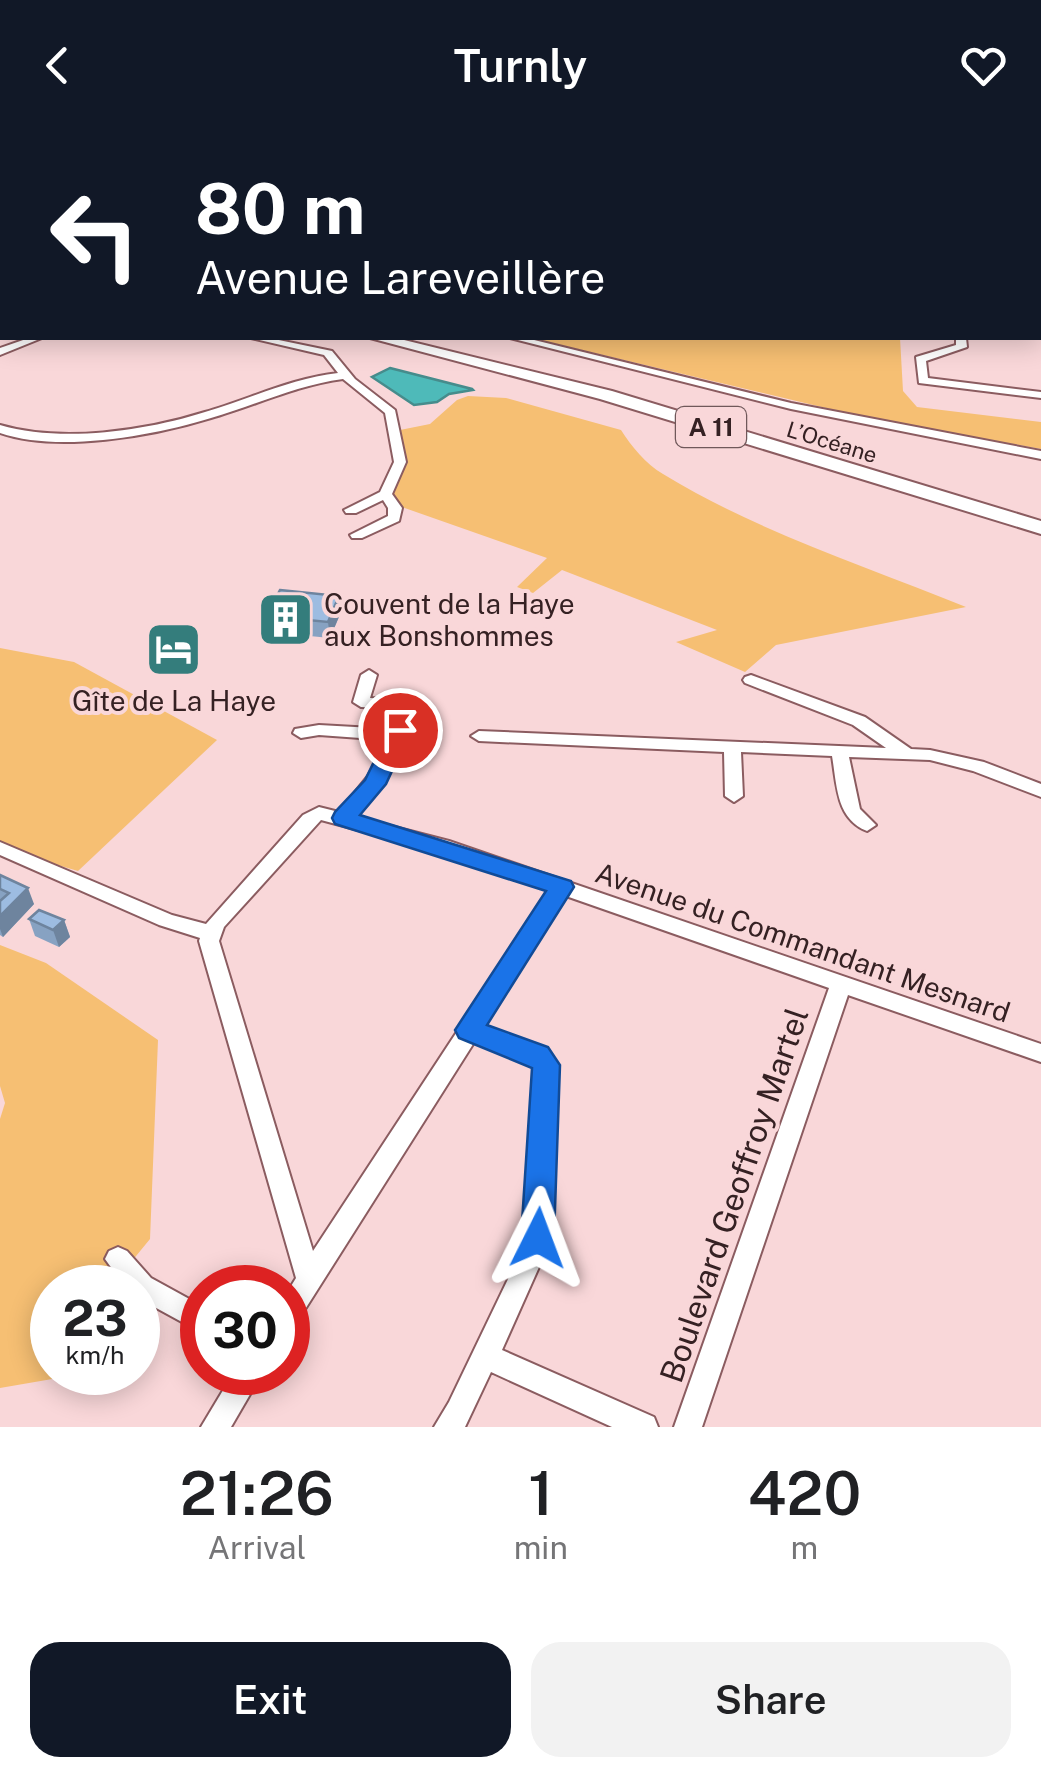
<!DOCTYPE html>
<meta charset="utf-8">
<style>
body{margin:0;font-family:"Public Sans",sans-serif;background:#f2f2f2;color:#202124;height:100vh;display:flex;flex-direction:column;font-size:38px;white-space:nowrap}
*{box-sizing:border-box;margin:0}
p{font-size:32px;color:#757577}
.icon{flex:none;width:55px;height:55px;fill:none;stroke:currentColor;stroke-width:2;stroke-linecap:round;stroke-linejoin:round}
.map{position:relative;height:1297px;overflow:hidden}
.drawer{display:flex;flex-direction:column;background:#fff;flex:1}
.drawer>*{flex:none}
.top-card{position:absolute;left:0px;top:0px;width:1042px;height:210px;box-shadow:0 5px 25px #0003;background:#111827;color:#fff;overflow:hidden}
.speed{position:absolute;left:30px;top:1135px;display:flex;gap:20px;font-size:50px;font-weight:700;text-align:center}
.speed>*{display:grid;place-content:center;width:130px;height:130px;border-radius:50%;background:#fff;box-shadow:0 5px 25px #0003;line-height:1}
.speed small{font-size:25px;font-weight:400}
.speed .limit{border:15px solid #d22;background:#fff;color:#111}
.pin{position:absolute;display:grid;place-items:center;width:85px;height:85px;color:#fff;margin:-42px;border:5px solid #fff;border-radius:50%;box-shadow:0 2px 10px #0007}
.me{position:absolute;width:110px;margin:-55px;rotate:3deg;stroke-linejoin:round;filter:drop-shadow(0 0 8px #0008)}
.turn{display:flex;align-items:center;gap:35px;height:210px;padding:0 30px;font-size:45px}
.turn .icon{width:130px;height:130px;stroke-width:2.5}
.turn b{display:block;font-size:70px;line-height:85px}
.eta{display:flex;justify-content:space-evenly;align-items:center;height:170px;text-align:center}
.eta b{font-size:60px;font-weight:600;line-height:70px}
.button{display:flex;gap:20px;margin-top:auto;padding:20px 30px}
.button a{flex:1;height:115px;border-radius:30px;background:#111827;color:#fff;font-size:40px;font-weight:600;line-height:115px;text-align:center}
.button a+a{background:#f2f2f2;color:#202124}
header{display:flex;justify-content:space-between;align-items:center;height:130px;padding:0 30px;background:#111827;color:#fff;font-size:45px;font-weight:600}
.map>svg:first-child{display:block}
.green{fill:#f6bf73}
.water{fill:#4ebab9;stroke:#468c8c;stroke-width:2.5}
.lines{fill:none;stroke-linecap:round;stroke-linejoin:round}
.stream{stroke:#468c8c;stroke-width:2.5}
.minor-casing{stroke:#8b5c60;stroke-width:4}
.highway-casing{stroke:#8b5c60;stroke-width:4}
.minor{fill:#fff;fill-rule:evenodd}
.highway{fill:#fff;fill-rule:evenodd}
.wall{fill:#87a2c2}
.shaded-wall{fill:#6e849e}
.building{fill:#9dbce1;stroke:#6e849e;stroke-width:2.5}
.route{fill:#1a73e8;stroke:#114b97;stroke-width:2.5}
.labels{text-anchor:middle;dominant-baseline:central;stroke-width:8;stroke-linejoin:round;paint-order:stroke}
.far-street-label{font-size:22px;fill:#352123;stroke:#f9d7d9}
.shield{fill:#f9d7d9;stroke:#70585a;stroke-width:2.5}
.shield-label{font-size:25px;font-weight:bold;fill:#352123}
.poi-label{font-size:28px;fill:#352123;stroke:#f9d7d9;text-anchor:start}
.street-label{font-size:28px;fill:#352123;stroke:#f9d7d9}
.near-street-label{font-size:32px;fill:#352123;stroke:#f9d7d9}
</style>
<header><svg class="icon" aria-label="back" viewBox="0 0 24 24"><path d="M15 5l-7 7 7 7"/></svg>Turnly<svg class="icon" aria-label="heart" viewBox="0 0 24 24"><path d="M12 20l-8-8c-3-5 5-10 8-4 3-6 11-1 8 4z"/></svg></header>
<div class="map">
<svg width="1041" height="1297" viewBox="0 0 1041 1297">
<rect width="100%" height="100%" fill="#f9d7d9"/>
<g class="green">
<path d="M531,208h369l3,53 14,16 124,15v27l-169,-30z"/>
<path d="M468,266l38,2 115,32c10,16 25,34 42,44 93,57 202,92 303,133l-190,38 -31,27 -69,-30 41,-12 -155,-60 -29,23 -16,-6 30,-29 -148,-52 -14,-12 15,-32v-32l30,-6 27,-24z"/>
<path d="M0,518l74,14 143,78 -139,131 -78,-23z"/>
<path d="M0,815l46,18 112,77 -8,199 -32,39 2,9 -68,1v84l35,1 -87,15v-269l5,-16 -5,-17z"/>
</g>
<path class="water" d="M390,238l82,21 1,1 -24,4 -12,8 -23,3 -42,-28z"/>
<g class="lines">
<path class="stream" d="M78,2l23,-2"/>
<defs>
<g id="minor">
<path d="M1030,0h11v4l-1,-2z"/>
<rect x="1040" y="32" width="1" height="4"/>
<rect x="1040" y="101" width="1" height="6"/>
<rect x="0" y="122" width="2" height="6"/>
<rect x="1040" y="165" width="1" height="6"/>
<rect x="0" y="166" width="2" height="6"/>
<rect x="1040" y="181" width="1" height="7"/>
<path d="M29,208h13l-42,17v-7z"/>
<path d="M251,208h18l63,13 23,28 40,31 11,52 -14,32 10,14 -3,13 -37,17h-10l-2,-3 38,-19v-8l-5,-8 -27,13h-10l-2,-3 36,-18 14,-30 -9,-49 -42,-34c-46,6 -87,26 -132,39 -58,18 -153,35 -211,15v-8c61,18 145,6 205,-13 45,-13 87,-34 133,-39l-14,-18z"/>
<path d="M510,208h16l265,65 250,48v8l-250,-50z"/>
<path d="M956,208h10l1,9 -41,14 2,17 113,14v6l-122,-15 -3,-26 40,-12z"/>
<path d="M369,540l8,5 -7,23 34,2 8,5c-8,43 -27,79 -56,112l93,24 592,203v18l-193,-67 -146,432h-28l155,-439 -263,-92 -82,130 62,23 11,16 -6,161 -4,23 -45,101 152,67 4,10h-46l-121,-55 -26,55h-31l15,-25 74,-154 4,-22 8,-159 -5,-6 -55,-20 -178,281 -9,4v-35l8,-13 -97,-337 1,-3 -41,-13 -159,-70v-13l172,73 34,9 97,-109 16,-8 20,5 29,-36 20,-36 -69,-5 -18,3 -8,-5 2,-4 24,-4 72,4 4,-20 -34,-2 -8,-5 8,-27zM321,690l116,31 113,39 -237,361 -94,-310 5,-14z"/>
<path d="M751,545l114,42 46,32 19,1 54,12 57,22v13l-68,-26 -43,-11 -81,-3 11,52 16,16 -9,6c-31,-12 -30,-46 -35,-75l-91,-4 2,44 -9,6 -9,-6 -1,-44 -245,-11 -8,-5 8,-5 407,17 -33,-23 -108,-42 -2,-3 2,-3z"/>
<path d="M118,1117l9,4 24,27 51,28v27l-64,-35v-10h-12l-21,-29 4,-8z"/>
<path d="M234,1242h29l-32,55h-30z"/>
</g>
<g id="highway">
<rect x="0" y="140" width="2" height="9"/>
<path d="M370,208h26l216,53 429,130v13l-441,-135z"/>
</g>
</defs>
<use href="#minor" class="minor-casing"/>
<use href="#highway" class="highway-casing"/>
<use href="#minor" class="minor"/>
<use href="#highway" class="highway"/>
</g>
<g class="wall">
<path d="M924,0h38l-36,2z"/>
<path d="M341,482l-11,26 -61,-6 -3,-16z"/>
<path d="M0,745l34,29 -31,33 -3,-2z"/>
<path d="M29,789l35,1 6,17 -11,10 -24,-11z"/>
</g>
<g class="shaded-wall">
<path d="M339,466l2,16 -11,26 -2,-16z"/>
<path d="M28,758l6,16 -31,33 -3,-8v-13z"/>
<path d="M64,790l6,17 -11,10 -6,-17z"/>
</g>
<g class="building">
<path d="M280,460l59,6 -11,26 -62,-6z"/>
<path d="M0,745l28,13 -28,28v-15l9,-8 -9,-4z"/>
<path d="M39,780l25,10 -11,10 -24,-11z"/>
</g>
<path class="route" d="M400,593l11,7 -25,54 -26,31 211,66 3,6 -87,138 61,22 12,18 -6,173 -5,10 -11,4 -12,-4 -5,-10 11,-170 -73,-30 -4,-8 91,-139 -211,-67 -3,-6 3,-6 30,-32 27,-55z"/>
<defs>
<symbol id="building-square" viewBox="-11 -11 22 22"><rect x="-9" y="-9" width="18" height="18" rx="4" fill="#347d7c" stroke="#f9d7d9"/><path d="M-4-6H4V6H1V3H-1V6H-4ZM-2.5-4.3h1.7v1.8h-1.7ZM.8-4.3h1.7v1.8H.8ZM-2.5-1h1.7V.8h-1.7ZM.8-1h1.7V.8H.8Z" fill="#fff"/></symbol>
<symbol id="hotel-square" viewBox="-11 -11 22 22"><rect x="-9" y="-9" width="18" height="18" rx="4" fill="#347d7c" stroke="#f9d7d9"/><path d="M-6-4.5h1.5V1H6V5H4.5V3h-9V5H-6ZM-4 0a1.8 1.8 0 1 1 3.6 0ZM.5 0V-2.5h3Q6-2.5 6 0Z" fill="#fff"/></symbol>
</defs>
<g fill-rule="evenodd">
<use href="#building-square" x="254" y="458" width="63" height="63"/>
<use href="#hotel-square" x="142" y="488" width="63" height="63"/>
</g>
<g class="labels">
<g class="far-street-label">
<text transform="translate(832 312) rotate(17)">L’Océane</text>
</g>
<rect class="shield" x="676" y="277" width="70" height="40" rx="8"/>
<g class="shield-label">
<text x="711" y="297">A 11</text>
</g>
<g class="poi-label">
<text x="324" y="473">Couvent de la Haye<tspan x="324" dy="32">aux Bonshommes</tspan></text>
<text x="174" y="570" text-anchor="middle">Gîte de La Haye</text>
</g>
<g class="street-label">
<text transform="translate(803 812) rotate(19)">Avenue du Commandant Mesnard</text>
</g>
<g class="near-street-label">
<text transform="translate(734 1065) rotate(-71)">Boulevard Geoffroy Martel</text>
</g>
</g>
</svg>
<div class="speed"><div>23<small>km/h</small></div><div class="limit">30</div></div>
<div class="pin" style="left:400px;top:600px;background:#d93025"><svg class="icon" aria-label="arrive" viewBox="0 0 24 24"><path d="M6 21V4h12l-3 4 3 4H6"/></svg></div>
<svg class="me" style="left:538px;top:1108px" viewBox="-20 -20 40 40"><path d="M0-17L14 15 0 8-14 15z" fill="#1a73e8" stroke="#fff" stroke-width="4"/></svg>
<div class="top-card">
<div class="turn"><svg class="icon" aria-label="left" viewBox="0 0 24 24"><path d="M17 20v-9H6M10 6l-5 5 5 5"/></svg><div><b>80 m</b>Avenue Lareveillère</div></div>
</div>
</div>
<section class="drawer">
<div class="eta">
<div><b>21:26</b><p>Arrival</p></div>
<div><b>1</b><p>min</p></div>
<div><b>420</b><p>m</p></div>
</div>
<div class="button"><a>Exit</a><a>Share</a></div>
</section>
